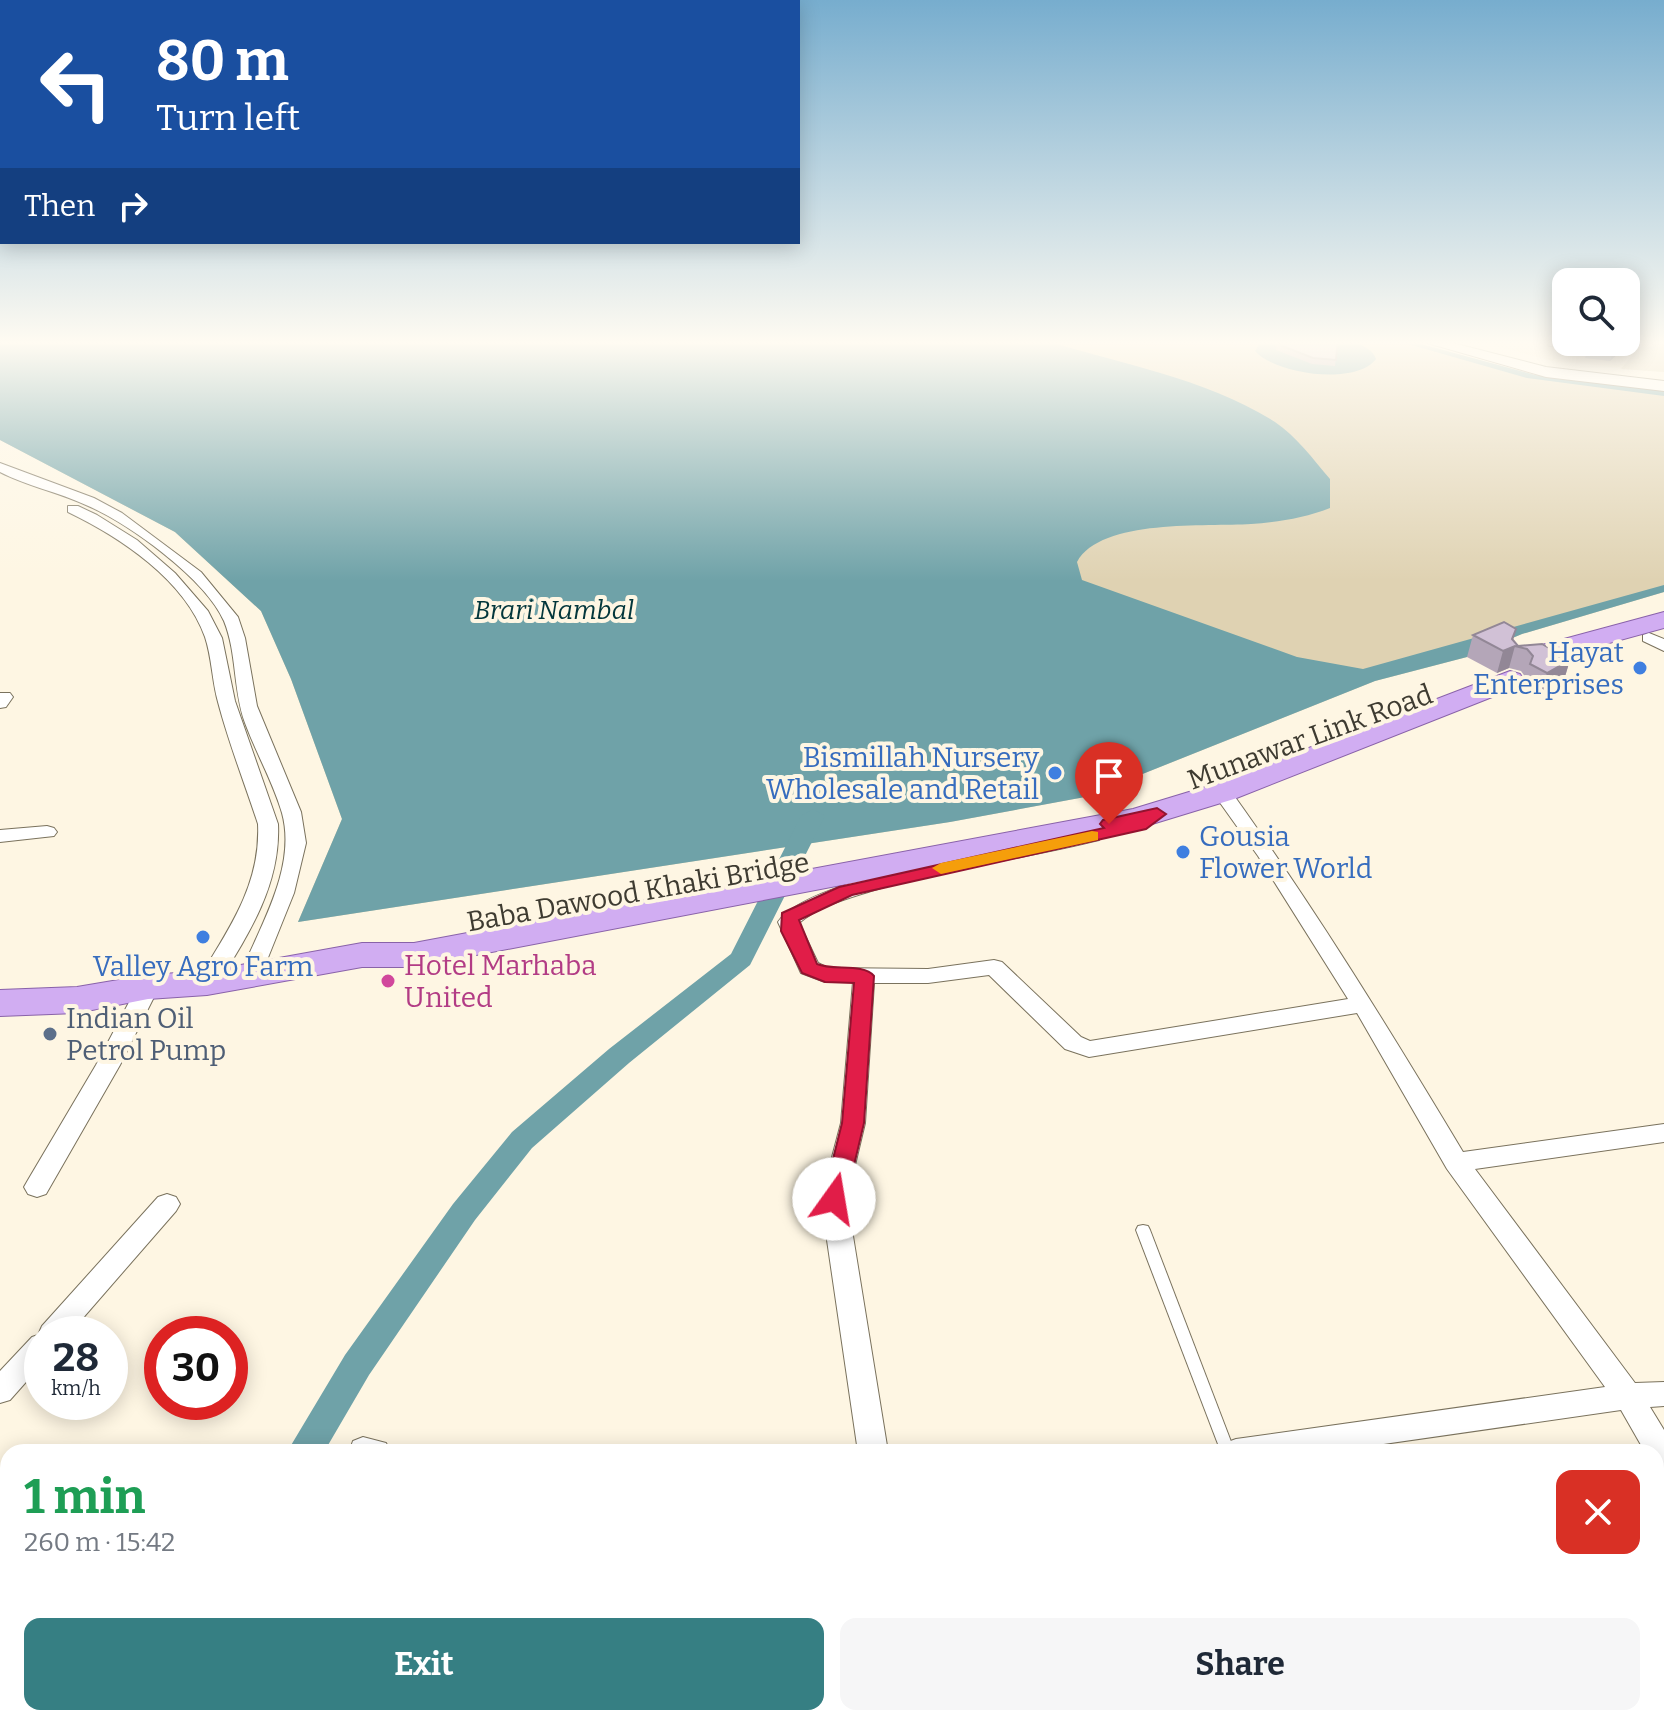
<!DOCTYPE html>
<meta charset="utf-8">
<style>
body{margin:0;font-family:Bitter,serif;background:#f6f6f7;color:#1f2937;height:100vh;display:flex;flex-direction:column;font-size:30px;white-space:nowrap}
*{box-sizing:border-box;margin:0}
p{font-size:26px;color:#747a83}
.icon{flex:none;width:44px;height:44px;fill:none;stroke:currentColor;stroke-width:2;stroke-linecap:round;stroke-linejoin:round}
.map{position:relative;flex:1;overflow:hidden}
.side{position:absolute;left:0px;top:1444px;width:1664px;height:282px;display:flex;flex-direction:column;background:#fff;border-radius:24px 24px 0 0;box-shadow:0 4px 20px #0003}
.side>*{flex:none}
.top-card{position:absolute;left:0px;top:0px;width:800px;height:244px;box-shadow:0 4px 20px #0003;background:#1a4fa0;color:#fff;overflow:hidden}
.fabs{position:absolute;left:1552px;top:268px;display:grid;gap:16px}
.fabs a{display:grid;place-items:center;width:88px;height:88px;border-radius:16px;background:#fff;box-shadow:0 4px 20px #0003;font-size:40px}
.speed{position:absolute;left:24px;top:1316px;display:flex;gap:16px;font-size:40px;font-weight:700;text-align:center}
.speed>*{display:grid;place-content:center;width:104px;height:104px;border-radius:50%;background:#fff;box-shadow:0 4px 20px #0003;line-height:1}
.speed small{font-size:20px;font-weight:400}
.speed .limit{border:12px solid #d22;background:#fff;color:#111}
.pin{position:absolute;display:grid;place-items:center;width:68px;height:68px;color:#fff;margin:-82px -34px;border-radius:50% 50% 50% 0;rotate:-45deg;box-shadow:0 0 8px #0007}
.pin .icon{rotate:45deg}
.me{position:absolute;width:88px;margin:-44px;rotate:13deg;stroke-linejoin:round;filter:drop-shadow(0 0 6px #0008)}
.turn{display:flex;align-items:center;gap:28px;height:168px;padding:0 24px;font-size:36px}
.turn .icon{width:104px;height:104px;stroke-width:2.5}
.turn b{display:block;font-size:56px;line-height:68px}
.then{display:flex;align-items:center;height:76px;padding:0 24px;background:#0003;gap:16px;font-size:30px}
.round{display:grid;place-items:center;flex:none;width:84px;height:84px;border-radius:16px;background:#f6f6f7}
.summary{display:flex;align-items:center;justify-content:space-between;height:136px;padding:0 24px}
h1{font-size:48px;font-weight:700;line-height:60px;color:#1e9e55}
.action{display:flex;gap:16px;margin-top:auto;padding:16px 24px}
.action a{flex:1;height:92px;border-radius:16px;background:#367f83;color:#fff;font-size:32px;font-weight:700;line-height:92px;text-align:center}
.action a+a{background:#f6f6f7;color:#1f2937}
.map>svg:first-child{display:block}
.built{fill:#faeecf}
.green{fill:#dfd2b2}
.water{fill:#6fa2a8}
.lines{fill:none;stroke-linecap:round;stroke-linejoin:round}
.canal{fill:#6fa2a8;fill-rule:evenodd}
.service-casing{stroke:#7a725d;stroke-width:2}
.minor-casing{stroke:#7a725d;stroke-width:2}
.tertiary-casing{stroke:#7a725d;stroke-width:2}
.primary-casing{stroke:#8962a9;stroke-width:2}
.service{fill:#fff;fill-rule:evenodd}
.minor{fill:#fff;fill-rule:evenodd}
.tertiary{fill:#fff;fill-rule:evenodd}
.primary{fill:#d1adf2;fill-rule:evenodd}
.wall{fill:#b4a6b8}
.shaded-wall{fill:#928796}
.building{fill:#d1c1d6;stroke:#928796;stroke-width:2}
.route{fill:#e11d48;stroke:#92132f;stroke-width:2}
.slow{fill:#f59e0b}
.shop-dot{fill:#3f7fe0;stroke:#fef6e3;stroke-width:3}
.hotel-dot{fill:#d1479c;stroke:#fef6e3;stroke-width:3}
.service-dot{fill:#5c6f8a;stroke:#fef6e3;stroke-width:3}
.labels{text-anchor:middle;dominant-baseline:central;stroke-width:8;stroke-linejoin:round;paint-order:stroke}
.far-water-label{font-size:26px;font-style:italic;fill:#02363b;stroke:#fef6e3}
.shop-label{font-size:28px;fill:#366cbe;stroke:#fef6e3;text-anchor:end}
.street-label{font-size:28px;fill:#3e3b31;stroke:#fef6e3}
.hotel-label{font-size:28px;fill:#b23c85;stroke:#fef6e3;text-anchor:start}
.service-label{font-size:28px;fill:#4e5e75;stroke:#fef6e3;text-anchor:start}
</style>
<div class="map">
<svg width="1664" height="1725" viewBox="0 0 1664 1725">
<rect width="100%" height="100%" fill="#fef6e3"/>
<path class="built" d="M1473,340h191v32l-111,-11z"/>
<g class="green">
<path d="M0,340h1406l129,35 129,16v201l-142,42 -55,23 -92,24 -290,116 -135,25 -652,100 44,-103 -51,-140 -30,-68 -86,-79 -175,-92z"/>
<path d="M1645,340h19v32l-43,-3z"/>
</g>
<g class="water">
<path d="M0,340h1044c76,24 162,38 231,82 21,14 38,37 55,57v29c-25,10 -52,14 -79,16 -44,3 -150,-6 -174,38l5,18 215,77 66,12 301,-84v7l-142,42 -55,23 -92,24 -290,116 -135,25 -652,100 44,-103 -51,-140 -30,-68 -86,-79 -175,-92z"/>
<path d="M1262,340c26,0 104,-10 114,19 -20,27 -101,15 -121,-8z"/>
<path d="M1394,340h12l129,35 129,16v5l-137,-18z"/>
</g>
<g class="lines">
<g class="canal">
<path d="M813,809l12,7 -75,149 -121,98 -97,85 -57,72 -106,155 -45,77h-37l58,-97 108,-151 59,-72 97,-83 122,-95 70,-138z"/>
<path d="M124,1718h42l-2,7h-43z"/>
</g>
<defs>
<g id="service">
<path d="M1553,340h6l-6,6h-4l-1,-1z"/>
<path d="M1143,1225l5,1 2,4 85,222h-14l-85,-222 2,-4z"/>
</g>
<g id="minor">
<path d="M0,463l94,35 28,15 79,59 37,45 7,21 12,68 44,106 5,31 -12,50 -35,87 -8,2 -11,-7c20,-49 57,-108 42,-162 -9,-31 -26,-60 -37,-90 -12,-33 -8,-70 -21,-102 -19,-43 -96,-98 -138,-116 -28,-13 -59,-19 -86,-33z"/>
<path d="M68,506h10l19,9 40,25 38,33 33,38 14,27 13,63 43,123c3,62 -31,113 -63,164h-16l-3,-5c31,-51 65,-97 62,-159 -13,-40 -29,-80 -40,-122 -6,-21 -6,-44 -13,-65 -20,-57 -85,-100 -137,-125z"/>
<path d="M1649,633l15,6v12l-21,-10v-6z"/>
<path d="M0,693h10l3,4 -7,10 -6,1z"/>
<path d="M1210,770l7,2c89,122 168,250 246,380l201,-28v18l-189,27 160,214 29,-1v24l-14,1 14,23v40l-8,-3v-15h-11l-24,-42 -293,42h-107l4,-9 11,-4 369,-52 -158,-218 -90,-156 -268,44 -24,-8 -76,-74 -61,8h-54l-9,140 -18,76 41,253h-30l-37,-253 20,-76 12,-141h-28l-24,-9 -23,-51c32,-47 252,-79 314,-92l7,2 3,4 -3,4c-76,19 -153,28 -228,51 -25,8 -52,15 -72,32l19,40 10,5 100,1 66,-9 8,2 79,75 9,4 258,-42 -90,-143 -57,-80z"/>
<path d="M47,826l7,2 3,4 -3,4 -54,6v-12z"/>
<path d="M148,980l8,2 3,5 -39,78 -74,129 -9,3 -9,-3 -4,-7 4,-7 68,-115 41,-78 3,-5z"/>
<path d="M167,1194l9,3 4,7 -4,7 -107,123h-27v30l-32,36 -10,3v-32l32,-34 6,-2 4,-9 116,-129z"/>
<path d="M363,1437l23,6 4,9h-41l4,-11z"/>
<path d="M859,1718h36l-3,7h-36z"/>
<path d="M1295,1718h34l2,7h-34z"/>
</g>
<path id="tertiary" d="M1417,340h24l105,27 118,14v10l-118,-14z"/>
<g id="primary">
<path d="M1664,612v16l-142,39 -10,-2 -4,-6 4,-6z"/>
<path d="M1510,671l10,3 4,6 -4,6 -286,113 -95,29 -725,139h-52l-155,28 -59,4 -71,14 -77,3v-26l77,-3 71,-12 59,-4 155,-28h52l719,-134 79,-24z"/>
</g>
</defs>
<use href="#service" class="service-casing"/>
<use href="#minor" class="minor-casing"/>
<use href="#tertiary" class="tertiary-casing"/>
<use href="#primary" class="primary-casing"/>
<use href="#service" class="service"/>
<use href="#minor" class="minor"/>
<use href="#tertiary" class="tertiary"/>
<use href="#primary" class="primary"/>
</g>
<g class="wall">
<path d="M1266,340h72l-3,26 -23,-2 -36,-14 1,-4 -11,-5z"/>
<path d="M1590,342h36l-16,19 -25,-3z"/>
<path d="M1473,635l40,5 5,6 52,14 -7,23 -23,12 -17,-8 3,-9 -5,-7 -12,-3 -12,5 -30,-16z"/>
</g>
<g class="shaded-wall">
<path d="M1626,340h8l-24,21 5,-16 4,-3h7z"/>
<path d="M1516,629l-5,19 4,-2 -6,22 -12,5 6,-22 9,-12z"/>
<path d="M1570,660l-7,23 -23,12 7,-22z"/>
</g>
<g class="building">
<path d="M1278,340h60l-2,20 -23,-2 -36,-14 6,-2z"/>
<path d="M1592,342h27l-4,3z"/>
<path d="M1504,622l12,7 -4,10 6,7 24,-2 28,16 -23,13 -17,-9 3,-8 -6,-7 -12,-3 -12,5 -30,-16z"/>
</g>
<linearGradient id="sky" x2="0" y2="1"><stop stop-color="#77adce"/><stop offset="0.59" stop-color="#fffbf2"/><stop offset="1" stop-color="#fffbf2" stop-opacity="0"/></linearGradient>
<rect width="1664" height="581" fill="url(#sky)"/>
<path class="route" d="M1157,808l9,6 -20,15 -294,66 -53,25 18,44c16,7 46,-1 57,12l-10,147 -18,76 -3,7h-17l-3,-7 19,-76 12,-140 -29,-1 -23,-9 -21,-42 1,-18 57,-26 265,-59 -4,-4 3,-4z"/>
<path class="slow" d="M1092,831l6,1v8l-157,34 -9,-6 9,-5z"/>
<g class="shop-dot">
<circle cx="1640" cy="668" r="8"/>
<circle cx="1055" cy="773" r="8"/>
<circle cx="1183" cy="852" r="8"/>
<circle cx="203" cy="937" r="8"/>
</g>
<circle class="hotel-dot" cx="388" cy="981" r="8"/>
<circle class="service-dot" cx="50" cy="1034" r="8"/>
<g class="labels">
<g class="far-water-label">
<text x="554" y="610">Brari Nambal</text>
</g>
<g class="shop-label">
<text x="1624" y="652">Hayat<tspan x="1624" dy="32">Enterprises</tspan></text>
<text x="1039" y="757">Bismillah Nursery<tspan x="1039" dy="32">Wholesale and Retail</tspan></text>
<text x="1199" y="836" text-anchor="start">Gousia<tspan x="1199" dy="32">Flower World</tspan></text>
<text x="203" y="966" text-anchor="middle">Valley Agro Farm</text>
</g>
<g class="street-label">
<text transform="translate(1310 737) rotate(-20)">Munawar Link Road</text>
<text transform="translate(638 892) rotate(-10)">Baba Dawood Khaki Bridge</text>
</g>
<g class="hotel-label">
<text x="404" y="965">Hotel Marhaba<tspan x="404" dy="32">United</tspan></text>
</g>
<g class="service-label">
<text x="66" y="1018">Indian Oil<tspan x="66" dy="32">Petrol Pump</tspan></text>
</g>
</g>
</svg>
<div class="fabs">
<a><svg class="icon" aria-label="search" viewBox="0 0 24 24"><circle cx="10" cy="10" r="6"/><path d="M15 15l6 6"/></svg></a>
</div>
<div class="speed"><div>28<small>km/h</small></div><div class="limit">30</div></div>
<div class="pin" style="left:1109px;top:824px;background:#d93025"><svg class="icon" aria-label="arrive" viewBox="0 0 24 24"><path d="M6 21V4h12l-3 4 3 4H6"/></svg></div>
<svg class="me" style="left:834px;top:1199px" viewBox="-20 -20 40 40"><circle r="19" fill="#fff"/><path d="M0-13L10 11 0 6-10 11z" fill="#e11d48"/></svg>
<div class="top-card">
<div class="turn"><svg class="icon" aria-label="left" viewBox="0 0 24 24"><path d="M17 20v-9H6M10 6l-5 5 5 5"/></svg><div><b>80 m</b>Turn left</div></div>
<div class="then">Then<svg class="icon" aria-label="right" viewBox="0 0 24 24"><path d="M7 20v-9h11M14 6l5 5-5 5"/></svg></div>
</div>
<section class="side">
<div class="summary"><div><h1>1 min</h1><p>260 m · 15:42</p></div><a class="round" style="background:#d93025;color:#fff"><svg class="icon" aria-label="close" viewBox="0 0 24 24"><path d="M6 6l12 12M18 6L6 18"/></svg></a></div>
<div class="action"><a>Exit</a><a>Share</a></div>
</section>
</div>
